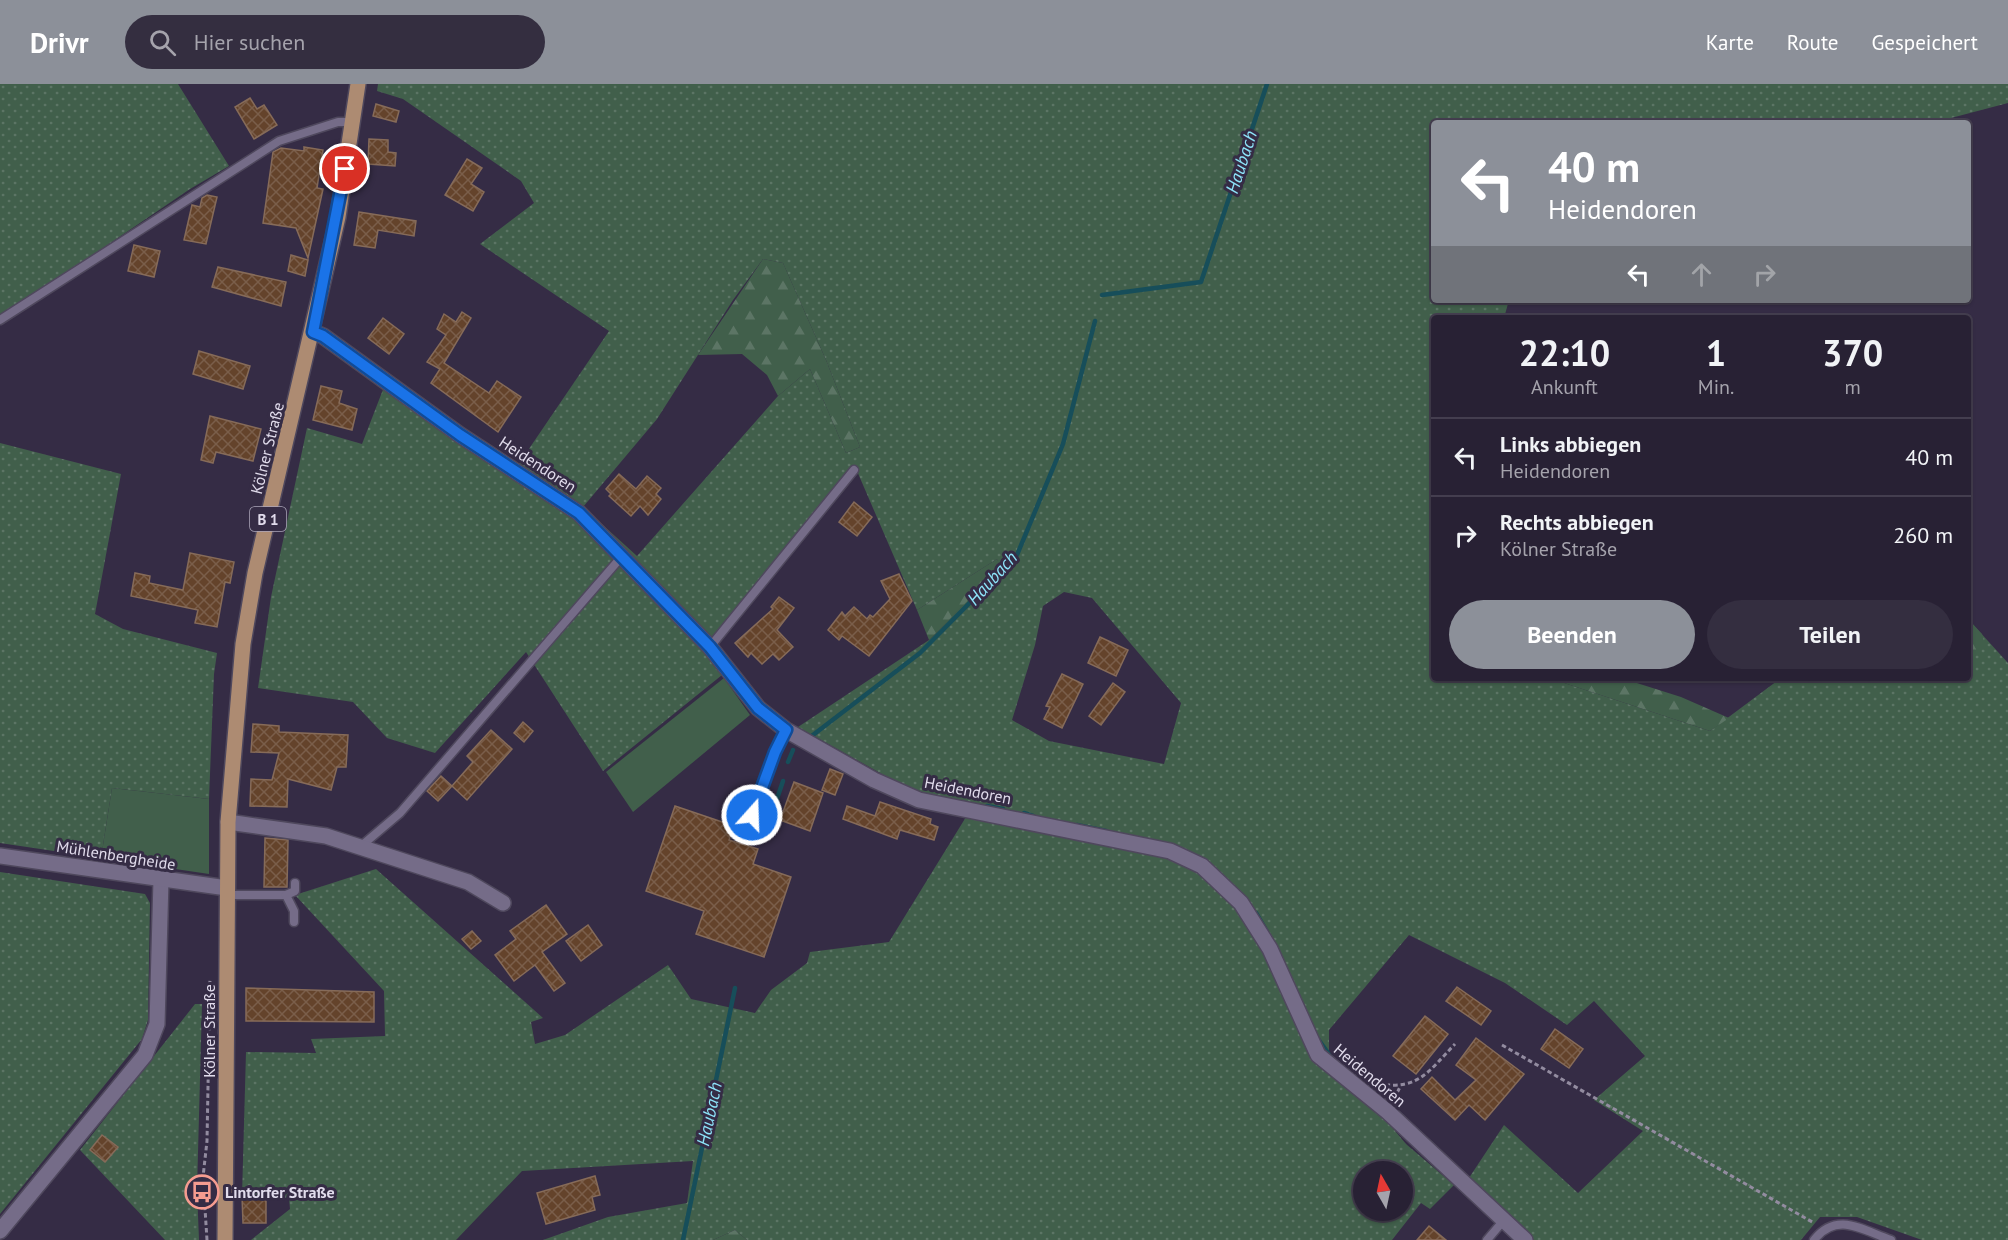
<!DOCTYPE html>
<html lang="de">
<meta charset="utf-8">
<style>
body{margin:0;font-family:"PT Sans",sans-serif;background:#342e40;color:#f1f3f6;height:100vh;display:flex;flex-direction:column;font-size:22px;white-space:nowrap}
*{box-sizing:border-box;margin:0}
p{font-size:20px;color:#a5a3ac}
.icon{flex:none;width:33px;height:33px;fill:none;stroke:currentColor;stroke-width:2;stroke-linecap:round;stroke-linejoin:round}
.map{position:relative;flex:1;overflow:hidden}
.details{position:absolute;left:1431px;top:231px;width:540px;height:366px;display:flex;flex-direction:column;background:#282134;border-radius:6px;box-shadow:0 2px 4px #0004,0 0 0 2px #443e4f}
.details>*{flex:none}
.banner{position:absolute;left:1431px;top:36px;width:540px;height:183px;border-radius:6px;box-shadow:0 2px 4px #0004,0 0 0 2px #443e4f;background:#8c9099;color:#fff;overflow:hidden}
.needle{width:39px;rotate:351deg}
.controls{position:absolute;left:1353px;top:1077px;display:grid;gap:12px}
.controls a{display:grid;place-items:center;width:60px;height:60px;border-radius:50%;background:#282134;box-shadow:0 2px 4px #0004,0 0 0 2px #443e4f;font-size:30px}
.pin{position:absolute;display:grid;place-items:center;width:51px;height:51px;color:#fff;margin:-26px;border:3px solid #fff;border-radius:50%;box-shadow:0 2px 6px #0007}
.me{position:absolute;width:66px;margin:-33px;rotate:20deg;stroke-linejoin:round;filter:drop-shadow(0 0 4px #0008)}
.turn{display:flex;align-items:center;gap:21px;height:126px;padding:0 18px;font-size:27px}
.turn .icon{width:78px;height:78px;stroke-width:2.5}
.turn b{display:block;font-size:42px;line-height:51px}
.lanes{display:flex;align-items:center;height:57px;padding:0 18px;background:#0003;justify-content:center;gap:30px;direction:ltr}
.lanes .off{opacity:.35}
.eta{display:flex;justify-content:space-evenly;align-items:center;height:102px;text-align:center}
.eta b{font-size:36px;font-weight:700;line-height:42px}
.cta{display:flex;gap:12px;margin-top:auto;padding:12px 18px}
.cta a{flex:1;height:69px;border-radius:36px;background:#8c9099;color:#fff;font-size:24px;font-weight:700;line-height:69px;text-align:center}
.cta a+a{background:#342e40;color:#f1f3f6}
ul{padding:0;list-style:none}
li{display:flex;align-items:center;gap:18px;height:78px;padding:0 18px;border-top:2px solid #443e4f}
li div{flex:1}
li b{display:block;font-size:22px}
li em{font-style:normal}
header{display:flex;align-items:center;gap:36px;box-sizing:border-box;height:84px;padding:0 30px;background:#8c9099;color:#fff}
header strong{font-size:28px}
nav{display:flex;gap:33px;margin-inline-start:auto;font-size:21px}
.search{width:420px;height:54px;background:#342e40;display:flex;align-items:center;gap:15px;box-sizing:border-box;padding:0 21px;border-radius:33px;color:#a5a3ac;font-size:22px}
.map>svg:first-child{display:block}
.grass{fill:url(#grass-dots);fill-rule:evenodd}
.forest{fill:url(#forest-firs)}
.green{fill:#415f4b}
.lines{fill:none;stroke-linecap:round;stroke-linejoin:round}
.stream{stroke:#174e5a;stroke-width:4.5}
.building{fill:url(#building-cross-hatch);stroke:#866b59;stroke-width:1.5}
.service-casing{stroke:#4f485d;stroke-width:11}
.minor-casing{stroke:#4f485d;stroke-width:18}
.tertiary-casing{stroke:#4f485d;stroke-width:18}
.primary-casing{stroke:#4f485d;stroke-width:18}
.path{stroke:#938ca0;stroke-width:3;stroke-dasharray:4.5 3;stroke-linecap:butt}
.service{stroke:#756c88;stroke-width:8}
.minor{stroke:#756c88;stroke-width:15}
.tertiary{stroke:#756c88;stroke-width:15}
.primary{stroke:#ad8b72;stroke-width:15}
.route-casing{stroke:#114b97;stroke-width:15}
.route{stroke:#1a73e8;stroke-width:10}
.labels{text-anchor:middle;dominant-baseline:central;stroke-width:6;stroke-linejoin:round;paint-order:stroke}
.shield{fill:#352c45;stroke:#ada7ba;stroke-width:1.5}
.shield-label{font-size:15px;font-weight:bold;fill:#e1dcec}
.street-label{font-size:16px;fill:#e1dcec;stroke:#352c45}
.poi-label{font-size:16px;font-weight:bold;fill:#e1dcec;stroke:#352c45;text-anchor:start}
.water-label{font-size:18px;font-style:italic;fill:#8de4f9;stroke:#352c45}
</style>
<header>
<strong>Drivr</strong>
<div class="search"><svg class="icon" aria-label="search" viewBox="0 0 24 24"><circle cx="10" cy="10" r="6"/><path d="M15 15l6 6"/></svg>Hier suchen</div>
<nav><a>Karte</a><a>Route</a><a>Gespeichert</a></nav>
</header>
<div class="map">
<svg width="2008" height="1156" viewBox="0 0 2008 1156">
<defs>
<pattern id="grass-dots" width="8" height="8" patternUnits="userSpaceOnUse" patternTransform="scale(1.5)"><rect width="8" height="8" fill="#415f4b"/><path d="M2 2h.1M6 6h.1" fill="none" stroke="#5c7565" stroke-width="1.8" stroke-linecap="round"/></pattern>
<pattern id="forest-firs" width="22" height="20" patternUnits="userSpaceOnUse" patternTransform="scale(1.5)"><rect width="22" height="20" fill="#415f4b"/><path d="M5 1l3.5 6h-7zM16 11l3.5 6h-7z" fill="#5c7565"/></pattern>
<pattern id="building-cross-hatch" width="8" height="8" patternUnits="userSpaceOnUse" patternTransform="scale(1.5)"><rect width="8" height="8" fill="#64432b"/><path d="M0 0l8 8M0 8l8-8" fill="none" stroke="#7a5e4a"/></pattern>
</defs>
<rect width="100%" height="100%" fill="#352c45"/>
<g class="grass">
<path d="M0,0h178l51,82 -39,23 -190,129z"/>
<path d="M378,0h1630v19l-76,20h-498v177h75l-5,18h-70v360h115l161,53 71,-53h187v-59l40,44v577h-86l-65,-23h-37l-19,23h-287l-53,-50 43,-65 74,68 65,-62 -49,-31 51,-44 -51,-55 -27,24 -62,-42 -96,-48 -80,95v22l77,92 48,41 -24,24 -9,-6 -29,37h-645l-12,-10 -22,10h-170l65,-23 79,-14 6,-42 -171,10 -66,69h-205l39,-31 -1,-11 -47,-2 4,-144 70,1 -5,-14 74,-3 -1,-45 -89,-96 81,-26 167,149 -12,4 4,22 30,-9 103,-70 23,34 64,14 16,-23 36,-27 3,-11 79,-10 77,-125 -52,-25 -116,-65 131,-87 71,-73 -3,-8 -80,51 -60,-139 -146,175 11,29 -119,96 -77,-119 -91,101 -48,-15 -34,-36 -95,-14 13,-91 36,-169 55,16 22,-57 134,78 91,-134 -129,-87 54,-41 -13,-22 -118,-82 -26,-8zM763,175l20,4 43,97 34,87 -14,6 -36,-84 -32,27 -141,160 -54,-49 74,-88 76,-119zM1064,508l28,6 89,105 -17,61 -115,-23 -37,-21 23,-75 8,-39zM1364,1088h38v38h-38z"/>
<path d="M0,359l121,31 -26,140 28,15 94,24 -3,21 -5,125 -97,-11 -11,70 -101,-15z"/>
<path d="M0,788l145,22 5,9 -2,117 -6,19 -142,175z"/>
<path d="M195,920h7l-5,186 2,50h-34l-85,-90z"/>
</g>
<g class="forest">
<path d="M763,175l20,4 43,97 34,87 -14,6 -36,-84 -32,27 -11,-21 -25,-21 -44,1z"/>
<path d="M997,475l4,8 -72,73 -12,-30z"/>
<path d="M1968,535l14,15 3,11 -16,13z"/>
<path d="M1549,594h72l60,19 48,21 -19,13z"/>
<path d="M735,1146l12,10h-34z"/>
</g>
<g class="green">
<path d="M724,594l26,37 -117,97 -27,-40z"/>
<path d="M112,704l97,11v75l-108,-16z"/>
</g>
<g class="lines">
<g class="stream">
<path d="M1102,211l99,-13 66,-198"/>
<path d="M809,654l111,-85 97,-98 46,-111 32,-123"/>
<path d="M788,678l5,-12"/>
<path d="M987,722l16,3"/>
<path d="M1024,729l9,3"/>
<path d="M1077,741l29,6"/>
<path d="M763,756l20,-59"/>
<path d="M1256,829l11,19"/>
<path d="M1318,955l13,18"/>
<path d="M683,1156l52,-252"/>
</g>
</g>
<g class="building">
<path d="M250,14l7,11 7,-4 13,20 -23,14 -19,-32z"/>
<path d="M376,20l23,7 -3,11 -23,-6z"/>
<path d="M369,55l19,1v12l8,1 -1,13 -27,-2z"/>
<path d="M304,63l19,3 -6,38 6,1 -15,69 -12,-30 -33,-5 10,-71 8,-4 23,3z"/>
<path d="M467,75l15,9 -11,16 13,8 -11,19 -28,-16z"/>
<path d="M207,111l10,2 -11,47 -22,-4 8,-35 8,2 2,-9z"/>
<path d="M359,128l57,9 -2,15 -36,-6 -3,18 -21,-3z"/>
<path d="M134,161l26,6 -6,26 -26,-6z"/>
<path d="M291,171l17,5 -3,16 -17,-5z"/>
<path d="M218,183l68,15 -5,24 -69,-19z"/>
<path d="M462,228l9,6 -27,45 45,30 8,-12 24,16 -23,35 -67,-49 9,-14 -13,-7 19,-27 -9,-6 7,-15 12,8z"/>
<path d="M383,234l21,16 -15,20 -21,-16z"/>
<path d="M199,267l51,15 -7,23 -50,-15z"/>
<path d="M321,302l21,5 -3,12 18,6 -5,21 -39,-10z"/>
<path d="M210,332l51,13 -8,32 -37,-9 -3,11 -12,-3z"/>
<path d="M619,390l17,15 11,-13 14,12 -5,6 5,5 -13,16 -8,-9 -9,10 -22,-20 2,-2 -5,-5z"/>
<path d="M854,418l18,15 -15,19 -18,-14z"/>
<path d="M190,469l44,9 -4,21 -5,-1 -8,45 -22,-4 3,-13 -67,-14 4,-23 15,3 -1,7 34,7z"/>
<path d="M899,490l13,27 -43,55 -27,-20 -3,4 -11,-10 14,-18 3,4 9,-9 13,12 3,-4 3,2 17,-18 -9,-18z"/>
<path d="M779,513l15,11 -17,22 16,17 -14,13 -6,-6 -11,10 -11,-11 -3,4 -13,-14 38,-34 -2,-2z"/>
<path d="M1100,553l28,13 -12,26 -28,-13z"/>
<path d="M1062,590l21,10 -21,44 -18,-9 6,-12 -4,-1z"/>
<path d="M1113,599l12,9 -24,33 -12,-9z"/>
<path d="M523,638l10,9 -9,11 -10,-9z"/>
<path d="M253,640l26,2v6l69,3 -2,32h-9l-6,23 -43,-11 -1,28 -37,-1 1,-27 21,1 7,-27 -28,-1z"/>
<path d="M491,646l21,19 -45,51 -15,-14 -14,15 -11,-10 14,-15 11,10 21,-24 -6,-6z"/>
<path d="M830,685l13,5 -8,21 -13,-5z"/>
<path d="M794,698l29,11 -13,38 -30,-11z"/>
<path d="M880,718l51,17 -1,5 8,3 -4,13 -34,-10 -3,9 -54,-20 4,-13 28,10z"/>
<path d="M675,722l59,20 -5,14 29,9 -5,15 38,13 -27,80 -68,-23 8,-23 -58,-20z"/>
<path d="M265,754l23,2 -1,47h-23z"/>
<path d="M546,821l21,29 -25,18 23,31 -11,8 -19,-26 -21,16 -19,-26 21,-16 -6,-8z"/>
<path d="M588,841l14,20 -21,16 -15,-20z"/>
<path d="M472,847l9,10 -10,8 -9,-10z"/>
<path d="M1457,903l34,24 -10,14 -35,-24z"/>
<path d="M246,904l128,4v30l-128,-1z"/>
<path d="M1425,932l23,18 -32,40 -23,-18z"/>
<path d="M1555,945l28,20 -14,19 -28,-19z"/>
<path d="M1476,954l48,36 -39,46 -16,-15 -14,15 -34,-31 11,-12 23,23 21,-20 -20,-15z"/>
<path d="M102,1051l16,12 -13,15 -15,-12z"/>
<path d="M595,1092l5,19 -8,2 3,13 -49,14 -9,-31z"/>
<path d="M242,1112l24,1v26h-23z"/>
<path d="M1429,1142l17,14h-29z"/>
</g>
<g class="lines">
<defs>
<g id="service">
<path d="M0,236l279,-179 59,-19h15"/>
<path d="M710,563l144,-177"/>
<path d="M752,731l23,-64 11,-21"/>
<path d="M360,763l40,-34 223,-258"/>
<path d="M227,811h59"/>
<path d="M294,838v-11l-8,-16 9,-4v-8"/>
<path d="M1487,1156l17,-20"/>
<path d="M1814,1156c23,-29 48,-10 77,0"/>
</g>
<g id="minor">
<path d="M313,248l10,4 137,99 119,78 131,134 48,61 28,22 88,50 45,20 251,51 32,15 39,37 29,46 48,106 70,57 137,128"/>
<path d="M228,738l98,14 142,46 35,21"/>
<path d="M0,1147l145,-176 12,-31 4,-144"/>
</g>
<path id="tertiary" d="M0,772l227,32"/>
<path id="primary" d="M225,1156l3,-418 15,-178 12,-71 83,-356 20,-133"/>
</defs>
<use href="#service" class="service-casing"/>
<use href="#minor" class="minor-casing"/>
<use href="#tertiary" class="tertiary-casing"/>
<use href="#primary" class="primary-casing"/>
<g class="path">
<path d="M1502,961l312,178"/>
<path d="M1378,1000c41,6 50,-12 77,-40"/>
<path d="M1394,1015l6,-12"/>
<path d="M207,1156l-4,-63 4,-36 3,-163"/>
</g>
<use href="#service" class="service"/>
<use href="#minor" class="minor"/>
<use href="#tertiary" class="tertiary"/>
<use href="#primary" class="primary"/>
</g>
<g class="lines">
<defs>
<path id="route" d="M345,85l-32,163 10,4 137,99 119,78 131,134 48,61 28,22 -11,22 -23,63"/>
</defs>
<use href="#route" class="route-casing"/>
<use href="#route" class="route"/>
</g>
<defs>
<symbol id="bus-ring" viewBox="-11 -11 22 22"><circle r="9.5" fill="#352c45" stroke="#f59c90" stroke-width="1.5"/><path d="M-5-6H5V4H4V6H2V4H-2V6H-4V4H-5ZM-3.5-4V0h7V-4ZM-3.5 1.2v1.5H-2V1.2ZM2 1.2v1.5H3.5V1.2Z" fill="#f59c90"/></symbol>
</defs>
<g fill-rule="evenodd">
<use href="#bus-ring" x="183" y="1089" width="38" height="38"/>
</g>
<g class="labels">
<rect class="shield" x="250" y="423" width="36" height="24" rx="4.5"/>
<g class="shield-label">
<text x="268" y="435">B 1</text>
</g>
<g class="street-label">
<text transform="translate(267 364) rotate(-76)">Kölner Straße</text>
<text transform="translate(538 380) rotate(33)">Heidendoren</text>
<text transform="translate(968 706) rotate(11)">Heidendoren</text>
<text transform="translate(116 771) rotate(9)">Mühlenbergheide</text>
<text transform="translate(209 947) rotate(-90)">Kölner Straße</text>
<text transform="translate(1370 991) rotate(40)">Heidendoren</text>
</g>
<g class="poi-label">
<text x="225" y="1108">Lintorfer Straße</text>
</g>
<g class="water-label">
<text transform="translate(1241 78) rotate(-72)">Haubach</text>
<text transform="translate(992 494) rotate(-48)">Haubach</text>
<text transform="translate(709 1030) rotate(-78)">Haubach</text>
</g>
</g>
</svg>
<div class="controls">
<a><svg class="needle" viewBox="-14 -14 28 28"><path d="M0-13l5 13h-10z" fill="#e53935"/><path d="M0 13l5-13h-10z" fill="#a5a3ac"/></svg></a>
</div>
<div class="pin" style="left:345px;top:85px;background:#d93025"><svg class="icon" aria-label="arrive" viewBox="0 0 24 24"><path d="M6 21V4h12l-3 4 3 4H6"/></svg></div>
<svg class="me" style="left:752px;top:731px" viewBox="-20 -20 40 40"><circle r="17" fill="#1a73e8" stroke="#fff" stroke-width="3"/><path d="M0-11L8 9 0 5-8 9z" fill="#fff"/></svg>
<div class="banner">
<div class="turn"><svg class="icon" aria-label="left" viewBox="0 0 24 24"><path d="M17 20v-9H6M10 6l-5 5 5 5"/></svg><div><b>40 m</b>Heidendoren</div></div>
<div class="lanes"><svg class="icon" aria-label="left" viewBox="0 0 24 24"><path d="M17 20v-9H6M10 6l-5 5 5 5"/></svg><svg class="icon off" aria-label="ahead" viewBox="0 0 24 24"><path d="M12 20V5M6 11l6-6 6 6"/></svg><svg class="icon off" aria-label="right" viewBox="0 0 24 24"><path d="M7 20v-9h11M14 6l5 5-5 5"/></svg></div>
</div>
<section class="details">
<div class="eta">
<div><b>22:10</b><p>Ankunft</p></div>
<div><b>1</b><p>Min.</p></div>
<div><b>370</b><p>m</p></div>
</div>
<ul>
<li><svg class="icon" aria-label="left" viewBox="0 0 24 24"><path d="M17 20v-9H6M10 6l-5 5 5 5"/></svg><div><b>Links abbiegen</b><p>Heidendoren</p></div><em>40 m</em></li>
<li><svg class="icon" aria-label="right" viewBox="0 0 24 24"><path d="M7 20v-9h11M14 6l5 5-5 5"/></svg><div><b>Rechts abbiegen</b><p>Kölner Straße</p></div><em>260 m</em></li>
</ul>
<div class="cta"><a>Beenden</a><a>Teilen</a></div>
</section>
</div>
